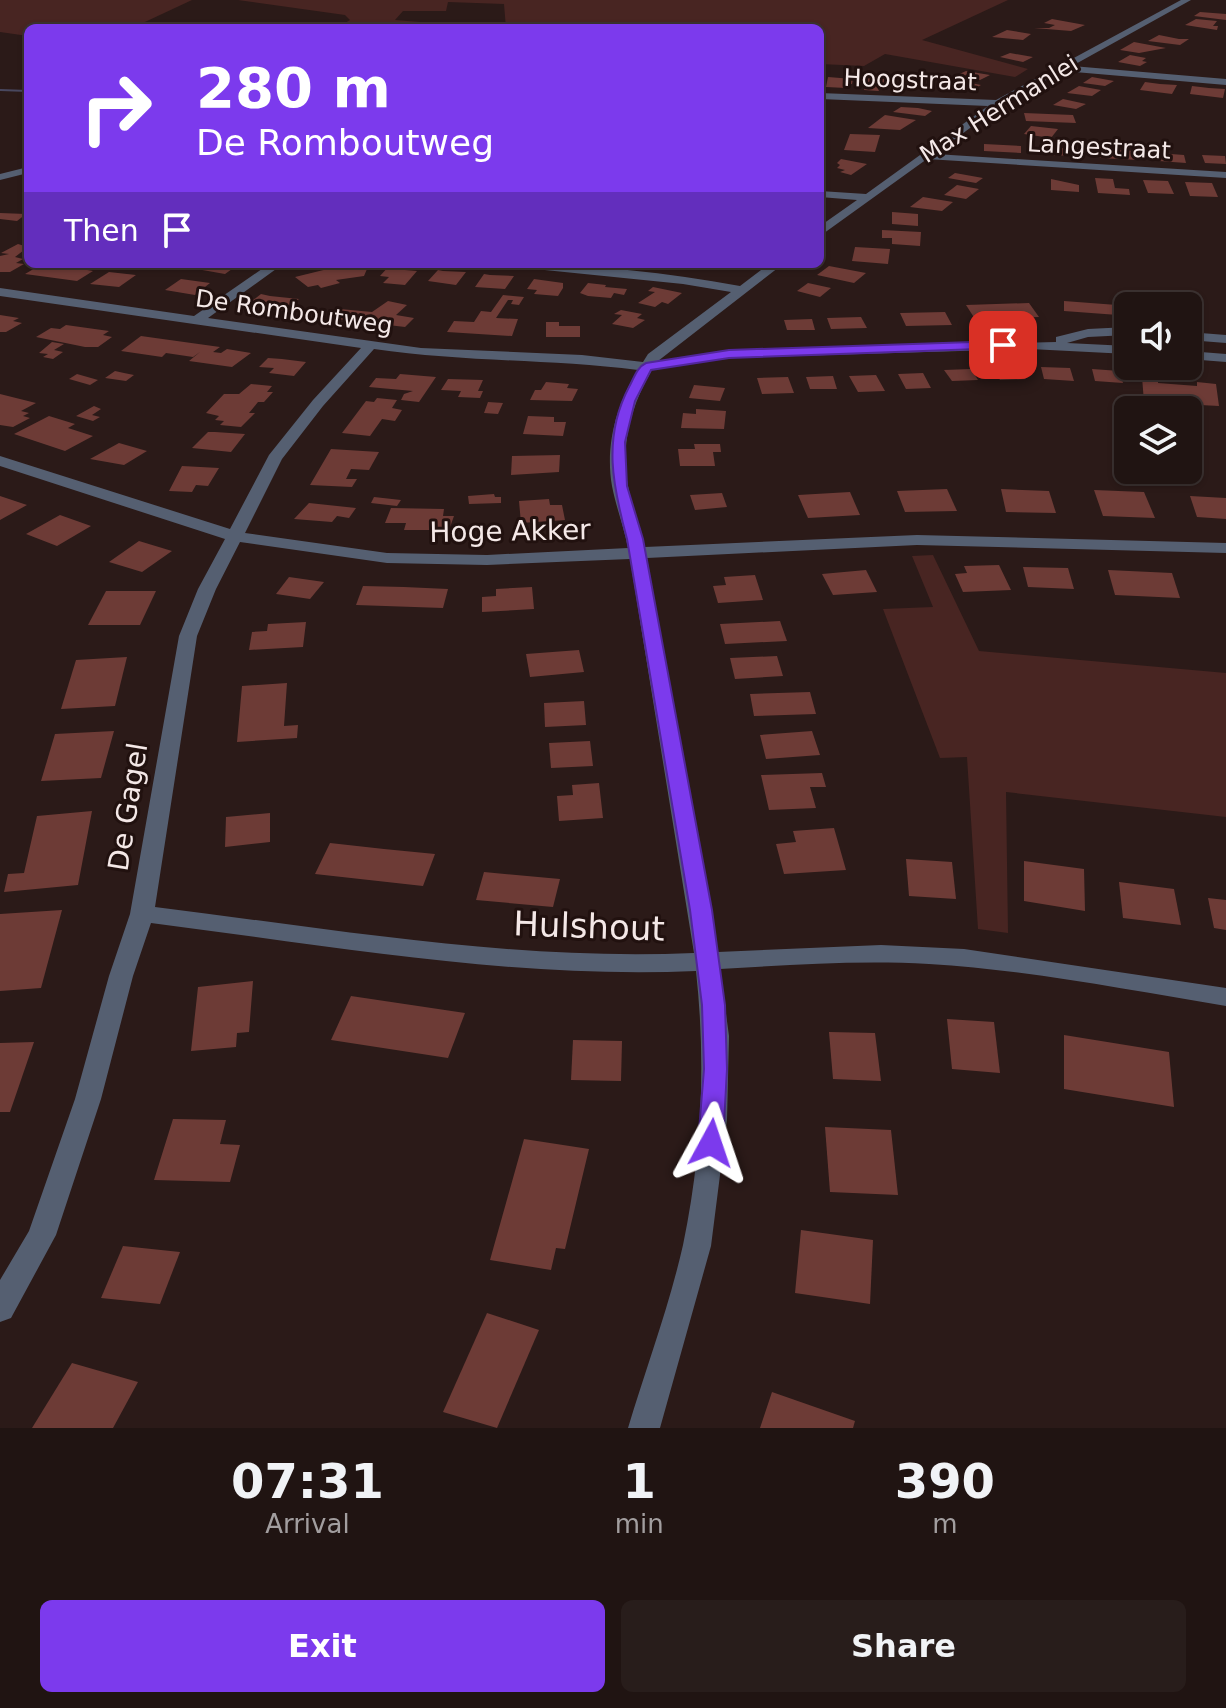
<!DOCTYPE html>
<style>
body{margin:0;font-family:"DejaVu Sans",sans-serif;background:#281d1b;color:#f1f3f6;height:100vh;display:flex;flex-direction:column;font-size:30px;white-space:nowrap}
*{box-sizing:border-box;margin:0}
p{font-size:26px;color:#a29e9f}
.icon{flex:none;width:44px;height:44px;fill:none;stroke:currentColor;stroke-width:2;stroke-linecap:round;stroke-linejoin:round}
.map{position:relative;height:1428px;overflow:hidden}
.sheet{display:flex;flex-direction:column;background:#201412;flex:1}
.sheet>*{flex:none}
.hud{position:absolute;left:24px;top:24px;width:800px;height:244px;border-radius:12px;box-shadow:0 2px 6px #0004,0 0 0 2px #3d3332;background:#7c3aed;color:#fff;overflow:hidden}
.fabs{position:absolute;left:1114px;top:292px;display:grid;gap:16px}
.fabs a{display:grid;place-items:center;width:88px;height:88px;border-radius:12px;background:#201412;box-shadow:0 2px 6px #0004,0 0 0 2px #3d3332;font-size:40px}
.pin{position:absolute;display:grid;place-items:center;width:68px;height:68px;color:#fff;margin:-34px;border-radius:16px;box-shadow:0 4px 12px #0006}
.me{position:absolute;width:88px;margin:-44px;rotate:5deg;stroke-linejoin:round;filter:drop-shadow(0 0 6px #0008)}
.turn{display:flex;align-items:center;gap:28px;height:168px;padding:0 40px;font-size:36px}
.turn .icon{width:104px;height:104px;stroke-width:2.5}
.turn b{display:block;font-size:56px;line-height:68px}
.then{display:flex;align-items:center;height:76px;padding:0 40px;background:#0003;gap:16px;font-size:30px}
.eta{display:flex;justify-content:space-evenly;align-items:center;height:136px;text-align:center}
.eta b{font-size:48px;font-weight:700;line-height:56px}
.primary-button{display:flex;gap:16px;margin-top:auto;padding:16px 40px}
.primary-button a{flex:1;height:92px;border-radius:12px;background:#7c3aed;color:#fff;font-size:32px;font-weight:700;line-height:92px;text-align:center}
.primary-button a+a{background:#281d1b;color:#f1f3f6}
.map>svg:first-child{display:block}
.green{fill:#482522}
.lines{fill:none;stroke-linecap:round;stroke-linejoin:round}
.stream{fill:#49485f;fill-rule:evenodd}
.building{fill:#6d3b36}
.minor{fill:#555f71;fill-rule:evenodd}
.route{fill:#7c3aed;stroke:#51269a;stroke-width:2}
.labels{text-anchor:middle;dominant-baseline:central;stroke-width:6;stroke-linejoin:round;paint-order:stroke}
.far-street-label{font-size:24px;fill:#f4e8e7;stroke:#21110f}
.street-label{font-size:28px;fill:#f4e8e7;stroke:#21110f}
.near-street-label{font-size:34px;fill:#f4e8e7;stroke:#21110f}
</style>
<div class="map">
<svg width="1226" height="1428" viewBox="0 0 1226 1428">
<rect width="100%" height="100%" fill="#2b1a18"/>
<g class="green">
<path d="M0,0h192l-60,28h-104v8l-28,-4z"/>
<path d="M238,0h770l-86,40 106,29 -13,8 -130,-23 -21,12 -44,-2v-36h-314l-2,-24 -56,-2 -2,9h-43l-8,9 101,8h-159l13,-8 -5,-5z"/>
<path d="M933,555l46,96 247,22v144l-220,-25 2,141 -30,-4 -11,-172 -27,1 -57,-149 50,-2 -21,-51z"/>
</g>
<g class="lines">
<path class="stream" d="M0,89l28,1v2l-28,-1z"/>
</g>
<g class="building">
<path d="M1200,12l26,2v6l-32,-4z"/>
<path d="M1052,19l33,6 -14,6 -37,-3h15l6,-3 -11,-2z"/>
<path d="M1196,19l21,2 -4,5h5l-1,4 -32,-5z"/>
<path d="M1007,30l24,4 -8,6 -31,-3z"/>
<path d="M1159,35l20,4h10l-9,6 -32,-4z"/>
<path d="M1134,42l32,6 -27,5 -19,-3z"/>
<path d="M1010,53l23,4 -10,5 -23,-5z"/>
<path d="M1130,55l16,3 -4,3 5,1 -7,4 -22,-4z"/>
<path d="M966,71l24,4 -10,5 -25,-4z"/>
<path d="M828,77l25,2 -1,5h-5l-1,4 -20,-1z"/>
<path d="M873,77l24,4v4l-17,-1 -3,3 2,4 -15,-1 2,-11z"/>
<path d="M1092,77l22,4 -9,5 -22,-3z"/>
<path d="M951,79l30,6 -11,6 -28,-8z"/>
<path d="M1145,82l15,2 17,1 -5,9 -32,-4z"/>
<path d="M1079,86l22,4 -9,6 -25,-3z"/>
<path d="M1192,86l17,2 16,1 -2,9 -33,-4z"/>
<path d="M1063,99l23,5 -10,5 -23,-4z"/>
<path d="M901,107l17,1 14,3 -7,5 -32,-4z"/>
<path d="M1024,113l49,2 3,8 -50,-2z"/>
<path d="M885,115l31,5 -16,10 -32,-2z"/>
<path d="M1031,126l27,3 -7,9 -27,-4z"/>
<path d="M850,134l30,1 -5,17 -31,-2z"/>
<path d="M984,144l37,2v7l-37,-2z"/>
<path d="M1043,147l37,2 1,7 -36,-1z"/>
<path d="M1098,149l38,2 3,9 -39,-2z"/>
<path d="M1158,153l26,2 2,8 -27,-2z"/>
<path d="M1202,155l23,1 1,8 -21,-1z"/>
<path d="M841,159l26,5 -16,11 -11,-3 5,-2 -8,-2 3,-3 -3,-2z"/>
<path d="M955,173l28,5 -7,5 -28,-5z"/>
<path d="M1095,178l18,1 2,9 14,1 1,6 -32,-2z"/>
<path d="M1051,179l28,6v7l-28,-2z"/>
<path d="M1143,180l25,1 6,13 -26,-1z"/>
<path d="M1185,182l27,1 6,14 -28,-1z"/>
<path d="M957,185l22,4 -13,10 -22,-4z"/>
<path d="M923,197l30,5 -11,9 -32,-4z"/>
<path d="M892,212l26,2v12l-26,-2z"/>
<path d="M0,213l26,1 -9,7 -17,-2z"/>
<path d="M882,230l39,2 -1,14 -28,-2v-6h-10z"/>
<path d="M18,244l10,3 -13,10 8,2 -7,4 8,1 -14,8h-10v-16l9,-2 -8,-1z"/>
<path d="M855,247l35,2 -2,15 -36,-3z"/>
<path d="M42,264h40l-6,4 17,3 -16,10 -52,-7z"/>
<path d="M197,264h42l-14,10 -34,-6z"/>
<path d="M348,264h13l6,5 -3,7 -28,4 4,3 -19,5 -3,-3 -10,2 -13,-10z"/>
<path d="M646,264h37l-4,6z"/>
<path d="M389,266l18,2 -2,2 12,1 -12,14 -22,-2 6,-6 -9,-1z"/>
<path d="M829,266l37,7 -12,10 -37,-8z"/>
<path d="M438,270l5,1 23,1 -10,13 -28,-4z"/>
<path d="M109,272l27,3 -17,12 -29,-3z"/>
<path d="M484,274l6,1 24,1 -9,13 -30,-2z"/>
<path d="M181,279l29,4 -15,12 -30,-5z"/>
<path d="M534,279l29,4v5l-5,8 -24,-2 3,-4 -10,-1z"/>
<path d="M588,283l18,2 -1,2 22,2 -3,6 -10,-2 -3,5 -23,-2 -8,-3z"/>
<path d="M808,283l23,5 -11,9 -23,-6z"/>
<path d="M653,287l29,6 -14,11 -6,-2 -7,5 -17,-4 17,-11 -7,-1z"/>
<path d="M261,294l9,2 29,3 -15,12 -36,-7z"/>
<path d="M503,295l21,2 -5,8 -8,-1 2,-4h-5l-12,18 22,1 -6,17 -65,-4 7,-11 20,1 7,-11 10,1z"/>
<path d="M388,301l19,4 -11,10 18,3 -9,9 -76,-9 11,-9 32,3z"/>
<path d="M1064,301l53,4 1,10 -54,-4z"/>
<path d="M1029,303l10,14 -64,2 -9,-14z"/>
<path d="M1188,308l9,1 2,17 -11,-1z"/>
<path d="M621,310l21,4 -5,4 8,2 -12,8 -21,-4 10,-9 -8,-1z"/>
<path d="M945,312l7,13 -46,1 -6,-13z"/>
<path d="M0,315l19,3 -6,3 9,2 -16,9h-6z"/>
<path d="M861,317l6,11 -36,1 -4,-11z"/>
<path d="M812,319l3,11h-28l-3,-10z"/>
<path d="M546,322h13v4h21v11h-34z"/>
<path d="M66,325l43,6 -6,4 9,2 -14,10h-13l-49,-10 15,-9 9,1z"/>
<path d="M141,336l79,11 -7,5 8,1 6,-4 24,4 -19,14 -43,-6 11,-9 -7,5 -27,-4 -4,4 -41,-6z"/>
<path d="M52,342l12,2 -10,6 9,2 -10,7 -10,-2 5,-3 -9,-1z"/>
<path d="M268,358l14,1 24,3 -12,14 -25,-3 5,-5 -15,-1z"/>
<path d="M1018,367l8,12 -26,1 -8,-12z"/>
<path d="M1041,367l29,1 4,13 -30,-2z"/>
<path d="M971,369l7,11 -26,1 -8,-11z"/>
<path d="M1092,369l28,2 3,12 -28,-2z"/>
<path d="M115,371l9,2 10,2 -8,6 -21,-3z"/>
<path d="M923,373l8,15 -25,1 -8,-15z"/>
<path d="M77,374l21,6 -8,5 -21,-6z"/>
<path d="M400,374l36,3 -17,25 -18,-2 3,-6 9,-3 -44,-4 7,-9 20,1z"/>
<path d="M876,375l9,16 -27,1 -9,-16z"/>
<path d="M833,376l4,13h-27l-4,-12z"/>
<path d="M788,377l6,16 -32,1 -5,-16z"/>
<path d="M1142,377l16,2v4l39,3v-4l19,2 3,22 -75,-4z"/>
<path d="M448,379l35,1 -5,11h5l-3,7 -22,-1 3,-6 -20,-1z"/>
<path d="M546,382l23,2 -2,4 11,1 -6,12 -42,-1 5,-10h6z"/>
<path d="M251,384l21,2 -5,6h6l-9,10h-6l-9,11h6l-14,14 -21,-2 4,-4 -9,-1 4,-4 -13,-3 18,-19h15z"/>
<path d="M694,385l31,3 -5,13 -31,-3z"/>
<path d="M0,394l36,9 -15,8 8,2 -6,3 7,2 -17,9 -13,-2z"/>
<path d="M377,398l20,2 -5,8 10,2 -7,11 -13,-2 -12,17 -28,-3 24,-32 8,1z"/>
<path d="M488,402l15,1 -5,11 -14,-1z"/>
<path d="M94,406l7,3 -9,6 8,2 -7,4 -17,-5z"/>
<path d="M696,409l30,2 -2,18 -43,-1 2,-15 13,1z"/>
<path d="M49,416l26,8 -7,4 25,8 -28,15 -51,-17z"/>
<path d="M528,416l26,1v5h12l-3,14 -40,-2z"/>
<path d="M208,432h7l30,2 -14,18 -39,-4z"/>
<path d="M119,443l28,8 -23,14 -34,-6z"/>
<path d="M694,444h26l1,8h-8l2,14h-35l-2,-17h17z"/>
<path d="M331,449l48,3 -10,18 -18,-1 -5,10h11l-5,8 -42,-2z"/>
<path d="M560,455l-1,17 -48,3 1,-19z"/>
<path d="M182,466l37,2 -11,18 -12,-1 -4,7 -23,-1z"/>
<path d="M947,489l10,22 -52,1 -8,-21z"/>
<path d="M1001,489l48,2 7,22 -50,-1z"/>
<path d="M1094,490l50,2 11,26 -52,-2z"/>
<path d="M850,492l10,23 -52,3 -10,-23z"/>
<path d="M722,493l5,14 -32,3 -5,-15z"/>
<path d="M494,494l1,3h6v6l-32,1 -1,-8z"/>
<path d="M0,496l27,9 -27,15z"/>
<path d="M1190,496l36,2v21l-29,-2z"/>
<path d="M374,497l27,3 -4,6 -26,-3z"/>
<path d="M549,499l1,6h12l3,15 -44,3 -2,-22z"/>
<path d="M309,503l47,5 -7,10 -12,-2 -5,6 -38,-3z"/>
<path d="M391,508l53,1 -1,7h11l-5,14h-45l2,-7h-21z"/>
<path d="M60,515l31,11 -34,20 -31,-12z"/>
<path d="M139,541l33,10 -30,21 -33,-10z"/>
<path d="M999,565l12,25 -48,2 -8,-18 12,-1 -3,-7z"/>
<path d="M1023,567l45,1 6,21 -46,-2z"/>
<path d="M866,570l11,22 -44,3 -11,-21z"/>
<path d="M1108,570l64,3 8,25 -65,-3z"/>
<path d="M755,575l8,25 -45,3 -5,-17 13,-1 -2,-8z"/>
<path d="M289,577l35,5 -14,17 -34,-5z"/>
<path d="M363,586l41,1 44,2 -5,19 -87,-3z"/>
<path d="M532,587l2,22 -52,3v-15l14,-1v-7z"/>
<path d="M106,591h50l-16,34h-52z"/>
<path d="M780,621l7,20 -62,3 -5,-20z"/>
<path d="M306,622l-3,25 -54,3 3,-18 15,-1 1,-7z"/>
<path d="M579,650l5,22 -54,5 -4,-23z"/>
<path d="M777,656l6,20 -48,3 -5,-21z"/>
<path d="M127,657l-12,49 -54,3 15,-49z"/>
<path d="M287,683l-3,43 14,-1 -1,13 -60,4 5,-56z"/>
<path d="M810,692l6,22 -62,2 -4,-22z"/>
<path d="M584,701l2,24 -41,2 -1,-24z"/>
<path d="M114,731l-13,47 -60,3 14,-47z"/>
<path d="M812,731l8,24 -54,4 -6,-24z"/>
<path d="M590,741l3,25 -42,2 -2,-25z"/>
<path d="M822,773l4,14h-16l6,21 -47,2 -8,-35z"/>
<path d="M599,783l4,35 -44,3 -2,-25 16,-1 -1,-10z"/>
<path d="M92,811l-14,74 -74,7 4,-18 16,-1 13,-57z"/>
<path d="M270,813v29l-45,5 1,-30z"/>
<path d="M834,828l12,42 -62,4 -8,-30 20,-2 -3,-11z"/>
<path d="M330,843l54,6 51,5 -12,32 -108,-12z"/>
<path d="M906,859l46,3 4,37 -47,-3z"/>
<path d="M1024,861l60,8 1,42 -61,-10z"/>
<path d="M484,872l76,7 -7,28 -77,-7z"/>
<path d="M1119,882l55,7 7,36 -58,-7z"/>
<path d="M1208,898l18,2v30l-12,-2z"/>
<path d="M62,910l-21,78 -41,3v-77z"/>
<path d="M253,981l-4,51 -12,1 -1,14 -45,4 7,-64z"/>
<path d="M351,996l114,17 -17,45 -117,-18z"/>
<path d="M947,1019l47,3 6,51 -48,-4z"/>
<path d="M829,1032l46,1 6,48 -48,-2z"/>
<path d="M1064,1035l105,17 5,55 -110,-18z"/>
<path d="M573,1040l49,1 -1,40 -50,-1z"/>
<path d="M34,1042l-24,70h-10v-69z"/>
<path d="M173,1119l53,1 -6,24 20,1 -10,37 -76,-2z"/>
<path d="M825,1127l66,3 7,65 -68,-3z"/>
<path d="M524,1139l65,10 -24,100 -9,-1 -5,22 -61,-10z"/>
<path d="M801,1230l72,10 -3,64 -75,-11z"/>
<path d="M123,1246l57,6 -20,52 -59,-6z"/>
<path d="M487,1313l52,17 -42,98 -54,-16z"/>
<path d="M72,1363l66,19 -25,46h-81z"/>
<path d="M772,1392l83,29 -2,7h-93z"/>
</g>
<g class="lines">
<g class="minor">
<path d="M1181,0h10l-119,66 154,13v6l-163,-14 -62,34 -66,49 291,18v6l-299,-19 -107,77v-10l37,-26 -37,-3v-6l46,3 122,-88 -168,-7v-6l176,7z"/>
<path d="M28,167v6l-28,7v-6z"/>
<path d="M269,264h14l-75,54 213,30 161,7 61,7 5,-8 83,-62 -48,-8 -158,-16 -6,-4c74,0 148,9 221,22l29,-22h14l-125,97 71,-11 327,-8v-5l32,-8 40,-2v8l-40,2 -21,6 61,3v8l-98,-5 -301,9 -77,12c-21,35 -32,76 -24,116 4,21 13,41 17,61l272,-12 309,8v10l-309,-8 -270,13 71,394 163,-7 83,4 262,39v18c-99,-16 -197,-36 -297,-42 -70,-4 -140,1 -209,5l9,67 -2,84 -16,126 -51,182h-32c18,-60 41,-121 55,-183 19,-90 23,-183 13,-274 -183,8 -364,-25 -545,-48l-18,53 -32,123 -45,136 -45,83 -11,4v-42l29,-49 46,-132 34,-123 21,-62 49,-278 19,-47 27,-50 -225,-73v-10l230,73 39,-74 44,-55 48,-52 -361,-52v-8l194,28zM374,349c88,13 176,10 264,21 -22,35 -33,76 -26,116 4,21 12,41 16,62l-141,7 -100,-2 -142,-20 37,-74 41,-53zM240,542l147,21 100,2 143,-6 64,394c-181,8 -360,-24 -539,-46l42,-271 19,-47z"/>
<path d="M1188,332l38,3v8l-38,-3z"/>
<path d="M1188,351l38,3v8l-38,-3z"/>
</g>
</g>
<path class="route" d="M1003,341l4,2v5l-278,10 -78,12 -16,31 -10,41 2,44 16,53 69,371 13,95 2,64 -4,74 -3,7 -9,3 -9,-3 -4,-7 6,-74 -2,-64 -12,-95 -63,-371c-14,-52 -25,-101 2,-152 5,-9 8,-20 17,-24l83,-13z"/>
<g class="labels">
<g class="far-street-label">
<text transform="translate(910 80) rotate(2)">Hoogstraat</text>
<text transform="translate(999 109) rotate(-32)">Max Hermanlei</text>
<text transform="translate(1099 147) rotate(3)">Langestraat</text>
<text transform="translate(294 312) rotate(8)">De Romboutweg</text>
</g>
<g class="street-label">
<text transform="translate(510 531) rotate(-1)">Hoge Akker</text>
<text transform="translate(128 807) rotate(-81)">De Gagel</text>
</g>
<g class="near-street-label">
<text transform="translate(589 926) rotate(2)">Hulshout</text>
</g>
</g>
</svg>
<div class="fabs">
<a><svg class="icon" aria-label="sound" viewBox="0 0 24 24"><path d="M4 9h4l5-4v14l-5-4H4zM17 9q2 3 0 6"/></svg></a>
<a><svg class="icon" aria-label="layers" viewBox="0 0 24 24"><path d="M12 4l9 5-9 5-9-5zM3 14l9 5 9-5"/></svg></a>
</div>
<div class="pin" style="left:1003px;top:345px;background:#d93025"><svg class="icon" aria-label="arrive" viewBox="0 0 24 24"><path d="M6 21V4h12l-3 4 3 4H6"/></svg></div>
<svg class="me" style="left:711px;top:1143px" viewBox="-20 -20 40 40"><path d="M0-17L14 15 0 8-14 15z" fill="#7c3aed" stroke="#fff" stroke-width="4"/></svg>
<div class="hud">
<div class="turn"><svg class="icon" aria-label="right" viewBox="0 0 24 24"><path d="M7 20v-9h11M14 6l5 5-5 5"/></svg><div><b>280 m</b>De Romboutweg</div></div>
<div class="then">Then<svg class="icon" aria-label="arrive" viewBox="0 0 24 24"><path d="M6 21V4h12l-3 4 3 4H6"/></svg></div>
</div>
</div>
<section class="sheet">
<div class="eta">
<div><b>07:31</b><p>Arrival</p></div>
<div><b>1</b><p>min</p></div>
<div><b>390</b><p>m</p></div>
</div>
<div class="primary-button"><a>Exit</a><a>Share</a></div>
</section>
